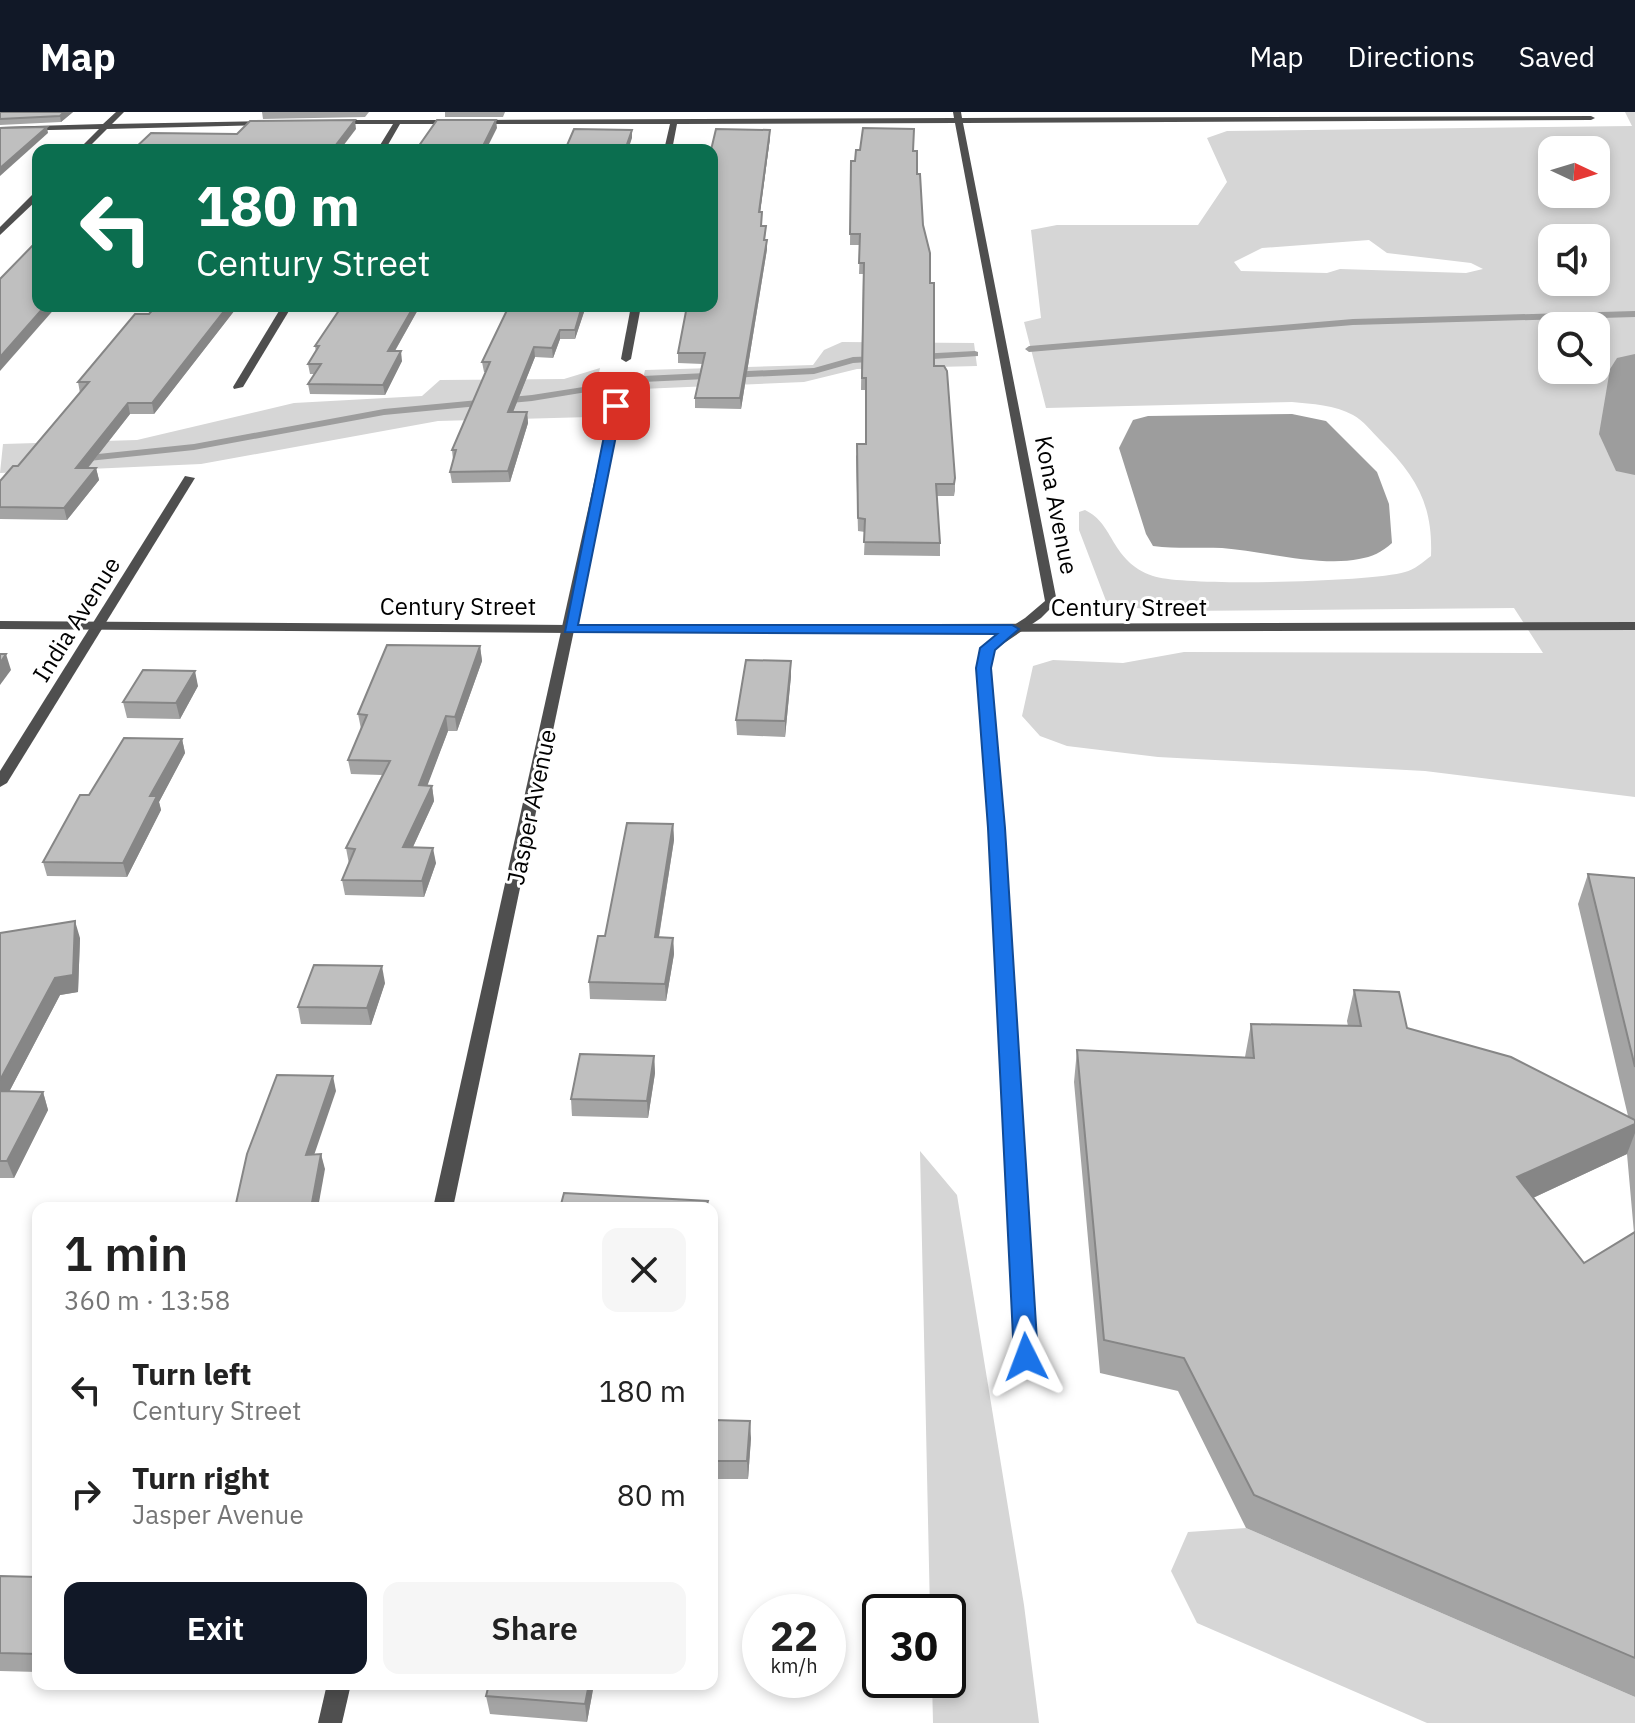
<!DOCTYPE html>
<meta charset="utf-8">
<style>
body{margin:0;font-family:"IBM Plex Sans",sans-serif;background:#f6f6f6;color:#222;height:100vh;display:flex;flex-direction:column;font-size:30px;white-space:nowrap}
*{box-sizing:border-box;margin:0}
p{font-size:26px;color:#767676}
.icon{flex:none;width:44px;height:44px;fill:none;stroke:currentColor;stroke-width:2;stroke-linecap:round;stroke-linejoin:round}
.map{position:relative;flex:1;overflow:hidden}
.panel{position:absolute;left:32px;top:1090px;width:686px;height:488px;display:flex;flex-direction:column;background:#fff;border-radius:16px;box-shadow:0 4px 12px #0003}
.panel>*{flex:none}
.top-card{position:absolute;left:32px;top:32px;width:686px;height:168px;border-radius:16px;box-shadow:0 4px 12px #0003;background:#0b6e4f;color:#fff;overflow:hidden}
.needle{width:52px;rotate:94deg}
.controls{position:absolute;left:1538px;top:24px;display:grid;gap:16px}
.controls a{display:grid;place-items:center;width:72px;height:72px;border-radius:16px;background:#fff;box-shadow:0 4px 12px #0003;font-size:40px}
.speed{position:absolute;left:742px;top:1482px;display:flex;gap:16px;font-size:40px;font-weight:700;text-align:center}
.speed>*{display:grid;place-content:center;width:104px;height:104px;border-radius:50%;background:#fff;box-shadow:0 4px 12px #0003;line-height:1}
.speed small{font-size:20px;font-weight:400}
.speed .limit{border:4px solid #111;border-radius:12px;background:#fff;color:#111}
.pin{position:absolute;display:grid;place-items:center;width:68px;height:68px;color:#fff;margin:-34px;border-radius:16px;box-shadow:0 4px 12px #0006}
.me{position:absolute;width:88px;margin:-44px;rotate:357deg;stroke-linejoin:round;filter:drop-shadow(0 0 6px #0008)}
.turn{display:flex;align-items:center;gap:28px;height:168px;padding:0 32px;font-size:36px}
.turn .icon{width:104px;height:104px;stroke-width:2.5}
.turn b{display:block;font-size:56px;line-height:68px}
.round{display:grid;place-items:center;flex:none;width:84px;height:84px;border-radius:16px;background:#f6f6f6}
.overview{display:flex;align-items:center;justify-content:space-between;height:136px;padding:0 32px}
h1{font-size:48px;font-weight:600;line-height:60px}
.action{display:flex;gap:16px;margin-top:auto;padding:16px 32px}
.action a{flex:1;height:92px;border-radius:16px;background:#111827;color:#fff;font-size:32px;font-weight:600;line-height:92px;text-align:center}
.action a+a{background:#f6f6f6;color:#222}
ul{padding:0;list-style:none}
li{display:flex;align-items:center;gap:24px;height:104px;padding:0 32px}
li div{flex:1}
li b{display:block;font-size:30px}
li em{font-style:normal}
header{display:flex;align-items:center;gap:48px;box-sizing:border-box;height:112px;padding:0 40px;background:#111827;color:#fff}
header strong{font-size:38px}
nav{display:flex;gap:44px;margin-inline-start:auto;font-size:28px}
.map>svg:first-child{display:block}
.green{fill:#d6d6d6;fill-rule:evenodd}
.water{fill:#9d9d9d}
.lines{fill:none;stroke-linecap:round;stroke-linejoin:round}
.stream{fill:#9d9d9d;fill-rule:evenodd}
.river{fill:#9d9d9d;fill-rule:evenodd}
.minor{fill:#4f4f4f;fill-rule:evenodd}
.tertiary{fill:#4f4f4f;fill-rule:evenodd}
.wall{fill:#a4a4a4;fill-rule:evenodd}
.shaded-wall{fill:#868686}
.building{fill:#bfbfbf;stroke:#868686;stroke-width:2}
.route{fill:#1a73e8;stroke:#114b97;stroke-width:2}
.labels{text-anchor:middle;dominant-baseline:central;stroke-width:6;stroke-linejoin:round;paint-order:stroke}
.street-label{font-size:24px;fill:#000;stroke:#fff}
</style>
<header>
<strong>Map</strong>
<nav><a>Map</a><a>Directions</a><a>Saved</a></nav>
</header>
<div class="map">
<svg width="1635" height="1611" viewBox="0 0 1635 1611">
<rect width="100%" height="100%" fill="#fff"/>
<g class="green">
<path d="M1625,0h10v685l-210,-26 -267,-14 -91,-11 -27,-10 -18,-20 11,-50 20,-6 70,3 61,-11 359,1 -29,-45 -337,3 -69,-5 -29,-76v-18l6,-2c30,14 25,51 68,66 31,11 219,6 252,-4 9,-2 18,-10 26,-16 2,-52 -15,-80 -51,-116 -8,-8 -17,-20 -27,-25 -18,-10 -41,-11 -61,-13l-246,6 -22,-86 17,-4 -10,-88 26,-5h141l29,-43 -20,-44 20,-7 405,-5zM1552,38h44v44h-44zM1552,126h44v44h-44zM1369,128l18,13 84,10 12,6 -17,4 -126,-4 -13,4 -86,-2 -7,-9 28,-14zM1552,214h44v44h-44z"/>
<path d="M842,230l132,1 3,23 -120,3 -53,13 -163,7 4,-19 168,-5 11,-15z"/>
<path d="M600,256l-10,49 -152,4 -237,43 -201,9 3,-29 134,-4 157,-37 128,-7 18,-16 124,-1z"/>
<path d="M920,1039l37,44 67,410 15,118h-106l-1,-43h16v-68h-18z"/>
<path d="M1246,1416l389,169v26h-208l-230,-100 -26,-52 17,-39z"/>
</g>
<path class="water" d="M1292,302l34,7 51,51 12,32 3,39c-10,9 -20,14 -33,16 -39,8 -96,-8 -137,-11 -23,-1 -45,1 -69,-2l-7,-12 -27,-86 14,-28 15,-4z"/>
<g class="lines">
<g class="stream">
<path d="M1635,199v6l-282,8 -324,27 -4,-3 4,-3 324,-27z"/>
<path d="M975,239l3,1v4l-60,4 -4,-3 4,-3z"/>
<path d="M881,244l3,1v4l-31,2 -39,11 -171,8 -4,-3 4,-3 171,-8 39,-11z"/>
<path d="M596,273l3,1v4l-67,11 -148,14 -190,35 -115,12 -5,-3 5,-3 115,-12 190,-35 148,-14z"/>
</g>
<path class="river" d="M1635,242v121l-19,-4 -17,-37 11,-65 7,-11z"/>
<g class="minor">
<path d="M116,0h8l-12,12 158,-3 4,2 -4,2 -163,4 -21,21h-8l21,-21 -99,2v-4l103,-3z"/>
<path d="M953,0h8l1,6 629,-2 4,2 -4,2 -628,3 94,479 -16,16 -47,32 -4,18 14,160 32,529 -3,6 -7,2 -7,-2 -3,-6 -28,-529 -12,-160 7,-23 42,-27 20,-17 -90,-478 -278,1 -5,26h-8l6,-26h-193l-4,-2 4,-2 477,-2z"/>
<path d="M333,8h121l4,2 -4,2h-54l-15,26h-8l16,-26h-63z"/>
<path d="M35,80h3v7l-38,36v-8z"/>
<path d="M282,194h10l-49,81 -9,2 -1,-2z"/>
<path d="M631,194h10l-10,53 -5,3 -5,-3z"/>
<path d="M616,291l5,3 -168,802h-20l178,-802z"/>
<path d="M185,364l10,2 -188,305 -7,4v-16z"/>
<path d="M327,1572h24l-9,39h-24z"/>
</g>
<path class="tertiary" d="M0,509l570,4 1065,-3v8l-1065,3 -570,-4z"/>
</g>
<g class="wall">
<path d="M0,0h73l-12,10 -61,3z"/>
<path d="M262,0h107l-4,5 -102,2z"/>
<path d="M445,0h60l-2,5h-58z"/>
<path d="M770,26l-10,74h2v14h4l-1,14 2,9 -26,160 -46,-1v-10l8,-34 -25,-1v-10z"/>
<path d="M913,39l17,132 4,83 21,112v13l-1,5h-17l3,47v13l-76,-1 1,-23 -7,-1 -2,-75 10,-12v-54h-5l2,-116h-4l1,-29h-10l1,-84z"/>
<path d="M156,194h82l-84,108h-24l-42,54h8l3,12 -32,40 -67,-1v-38l18,-15 62,-73 -2,-11 71,-68z"/>
<path d="M342,194h78l-25,45 7,10 -17,34 -75,-1 -2,-10 7,-10h-5l-2,-10 8,-12 -1,-6z"/>
<path d="M509,194h77l-11,33h-15l-7,19 -18,-1 -22,55h14l1,11 -18,59 -58,1 -2,-11 3,-12 -1,-10 34,-78h-2l-2,-10z"/>
<path d="M480,534l2,15 -25,70h-9l-21,54 5,1 2,15 -21,46 23,16 -12,34 -79,-2 -3,-15 7,-16 -3,-16 36,-73 -31,-1 -3,-14 13,-31 -3,-15z"/>
<path d="M791,549v15l-6,61 -48,-2 -1,-15z"/>
<path d="M198,574l-18,33 -53,-1 -4,-16z"/>
<path d="M182,627l3,14 -26,49 2,8 -34,67 -80,-1 -4,-14 46,-67z"/>
<path d="M673,712l1,16 -15,97 14,1 1,16 -8,47 -76,-2 -1,-17 16,-46z"/>
<path d="M1588,762l47,4v819l-389,-169 -68,-137 -78,-18 -26,-291 3,-32 168,7 6,-33 97,2 -1,-5 7,-31 53,38 221,88 -50,-212zM1627,1042l7,79 -50,30 -51,-65z"/>
<path d="M0,821l80,5 -2,54 -18,3 -51,97h34l5,18 -34,68h-14z"/>
<path d="M385,871l-14,42 -70,-1 -3,-17z"/>
<path d="M654,944l1,17 -7,45 -76,-2 -1,-17z"/>
<path d="M712,1308l39,18 -3,41h-36z"/>
<path d="M0,1464l38,1v95l-38,-1z"/>
<path d="M594,1572l-7,38 -97,-8 -4,-18z"/>
</g>
<g class="shaded-wall">
<path d="M64,0h9l-12,10 -1,-6z"/>
<path d="M355,8l1,9 -16,21h-8z"/>
<path d="M496,8l1,8 -11,22h-5z"/>
<path d="M47,15l1,6 -48,43v-8z"/>
<path d="M632,18v8l-4,12h-3z"/>
<path d="M770,18v8l-11,83v-9z"/>
<path d="M767,128v9l-26,160 -1,-11z"/>
<path d="M45,194h12l-57,65v-14z"/>
<path d="M228,194h10l-84,108 -2,-11z"/>
<path d="M414,194h6l-31,55 -1,-10z"/>
<path d="M582,194h4l-11,33v-9z"/>
<path d="M560,218v9l-7,19 -1,-10z"/>
<path d="M534,235l1,10 -26,65 -1,-10z"/>
<path d="M401,239l1,10 -17,34 -2,-10z"/>
<path d="M128,291l2,11 -51,65 -3,-11z"/>
<path d="M527,300l1,11 -18,59 -2,-11z"/>
<path d="M96,356l3,12 -32,40 -3,-12z"/>
<path d="M480,534l2,15 -25,70 -2,-14z"/>
<path d="M6,542l5,16 -11,15v-22z"/>
<path d="M791,549v15l-6,61v-16z"/>
<path d="M195,559l3,15 -18,33 -4,-16z"/>
<path d="M446,604l2,15 -26,69 -3,-15z"/>
<path d="M182,627l3,14 -26,49 2,8 -34,67 -4,-14 27,-67z"/>
<path d="M432,674l2,15 -28,61 -3,-15z"/>
<path d="M673,712l1,16 -18,114 -1,-17z"/>
<path d="M433,736l3,15 -12,34 -2,-16z"/>
<path d="M75,809l5,17 -2,54 -18,3 -60,114v-29z"/>
<path d="M673,826l1,16 -8,47 -1,-17z"/>
<path d="M382,854l3,17 -14,42 -4,-17z"/>
<path d="M654,944l1,17 -7,45 -1,-17z"/>
<path d="M333,964l3,15 -27,79 -3,-15z"/>
<path d="M43,980l5,18 -34,68 -7,-17z"/>
<path d="M1635,1012v9l-8,21 -120,56 10,-33z"/>
<path d="M321,1042l4,15 -7,39h-7z"/>
<path d="M750,1309l1,17 -3,41 -1,-18z"/>
<path d="M589,1572h5l-7,38 -2,-18z"/>
</g>
<g class="building">
<path d="M0,0h64l-4,4 -60,3z"/>
<path d="M355,8l-23,30h-199l18,-17 86,1 13,-13z"/>
<path d="M437,8h59l-15,30h-65z"/>
<path d="M47,15l-47,41v-40z"/>
<path d="M863,16l51,1 -1,22h4v23h3l3,51 7,28v30h4v83h10l3,5 8,107 -1,6h-18l4,59 -76,-1 1,-23 -7,-1 -1,-74h9v-66h-4l2,-115h-5l1,-29h-10l1,-73h4l1,-11h4z"/>
<path d="M574,17l58,1 -7,20h-60z"/>
<path d="M716,17l54,1 -11,82h3l-1,14h5l-2,14h3l-27,158h-45l10,-45h-27l9,-47h25v-156h-1z"/>
<path d="M38,128v66h7l-45,51v-78z"/>
<path d="M156,194h72l-76,97h-24l-52,65h20l-32,40 -64,-1v-26l13,-15h5l71,-84h-11l57,-68h14z"/>
<path d="M342,194h72l-26,45h13l-18,34 -75,-1 13,-20h-13l11,-18h-4z"/>
<path d="M509,194h73l-7,24h-15l-8,18 -18,-1 -26,65h19l-19,59 -58,1 6,-22h-4l38,-88h-8z"/>
<path d="M387,533l93,1 -25,71 -9,-1 -27,69 13,1 -29,61 30,1 -11,33 -80,-1 13,-31 -9,-1 44,-87 -42,-1 19,-45 -9,-1z"/>
<path d="M0,542h6l-6,9z"/>
<path d="M746,548l45,1 -6,60 -49,-1z"/>
<path d="M143,558l52,1 -19,32 -53,-1z"/>
<path d="M124,626l58,1 -32,57h7l-34,67 -80,-1 37,-67h9z"/>
<path d="M627,711l46,1 -18,113 18,1 -8,46 -76,-2 9,-46h7z"/>
<path d="M1588,762l47,4v189z"/>
<path d="M75,809l-2,54 -18,3 -55,102v-147z"/>
<path d="M314,853l68,1 -15,42 -69,-1z"/>
<path d="M1354,878l45,2 8,36 104,29 124,63v4l-118,53 67,86 51,-31v426l-381,-163 -70,-137 -80,-18 -27,-290 177,8 -3,-34 110,2z"/>
<path d="M580,942l74,2 -7,45 -76,-2z"/>
<path d="M277,963l56,1 -27,79 15,-1 -10,54h-76l12,-54z"/>
<path d="M0,979l43,1 -36,69h-7z"/>
<path d="M564,1081l144,8 -2,7h-146z"/>
<path d="M712,1308l38,1 -3,40h-35z"/>
<path d="M0,1464l38,1v77l-38,-1z"/>
<path d="M489,1572h100l-4,20 -99,-8z"/>
</g>
<path class="route" d="M616,290l6,4 -44,219h434l7,4 -24,21 -4,18 14,160 33,529 -4,7h-17l-3,-7 -26,-529 -12,-160 4,-20 17,-14 -432,-2 45,-226z"/>
<g class="labels">
<g class="street-label">
<text transform="translate(1057 393) rotate(79)">Kona Avenue</text>
<text x="458" y="494">Century Street</text>
<text x="1129" y="495">Century Street</text>
<text transform="translate(76 507) rotate(-58)">India Avenue</text>
<text transform="translate(531 695) rotate(-78)">Jasper Avenue</text>
</g>
</g>
</svg>
<div class="controls">
<a><svg class="needle" viewBox="-14 -14 28 28"><path d="M0-13l5 13h-10z" fill="#e53935"/><path d="M0 13l5-13h-10z" fill="#767676"/></svg></a>
<a><svg class="icon" aria-label="sound" viewBox="0 0 24 24"><path d="M4 9h4l5-4v14l-5-4H4zM17 9q2 3 0 6"/></svg></a>
<a><svg class="icon" aria-label="search" viewBox="0 0 24 24"><circle cx="10" cy="10" r="6"/><path d="M15 15l6 6"/></svg></a>
</div>
<div class="speed"><div>22<small>km/h</small></div><div class="limit">30</div></div>
<div class="pin" style="left:616px;top:294px;background:#d93025"><svg class="icon" aria-label="arrive" viewBox="0 0 24 24"><path d="M6 21V4h12l-3 4 3 4H6"/></svg></div>
<svg class="me" style="left:1026px;top:1245px" viewBox="-20 -20 40 40"><path d="M0-17L14 15 0 8-14 15z" fill="#1a73e8" stroke="#fff" stroke-width="4"/></svg>
<div class="top-card">
<div class="turn"><svg class="icon" aria-label="left" viewBox="0 0 24 24"><path d="M17 20v-9H6M10 6l-5 5 5 5"/></svg><div><b>180 m</b>Century Street</div></div>
</div>
<section class="panel">
<div class="overview"><div><h1>1 min</h1><p>360 m · 13:58</p></div><a class="round"><svg class="icon" aria-label="close" viewBox="0 0 24 24"><path d="M6 6l12 12M18 6L6 18"/></svg></a></div>
<ul>
<li><svg class="icon" aria-label="left" viewBox="0 0 24 24"><path d="M17 20v-9H6M10 6l-5 5 5 5"/></svg><div><b>Turn left</b><p>Century Street</p></div><em>180 m</em></li>
<li><svg class="icon" aria-label="right" viewBox="0 0 24 24"><path d="M7 20v-9h11M14 6l5 5-5 5"/></svg><div><b>Turn right</b><p>Jasper Avenue</p></div><em>80 m</em></li>
</ul>
<div class="action"><a>Exit</a><a>Share</a></div>
</section>
</div>
